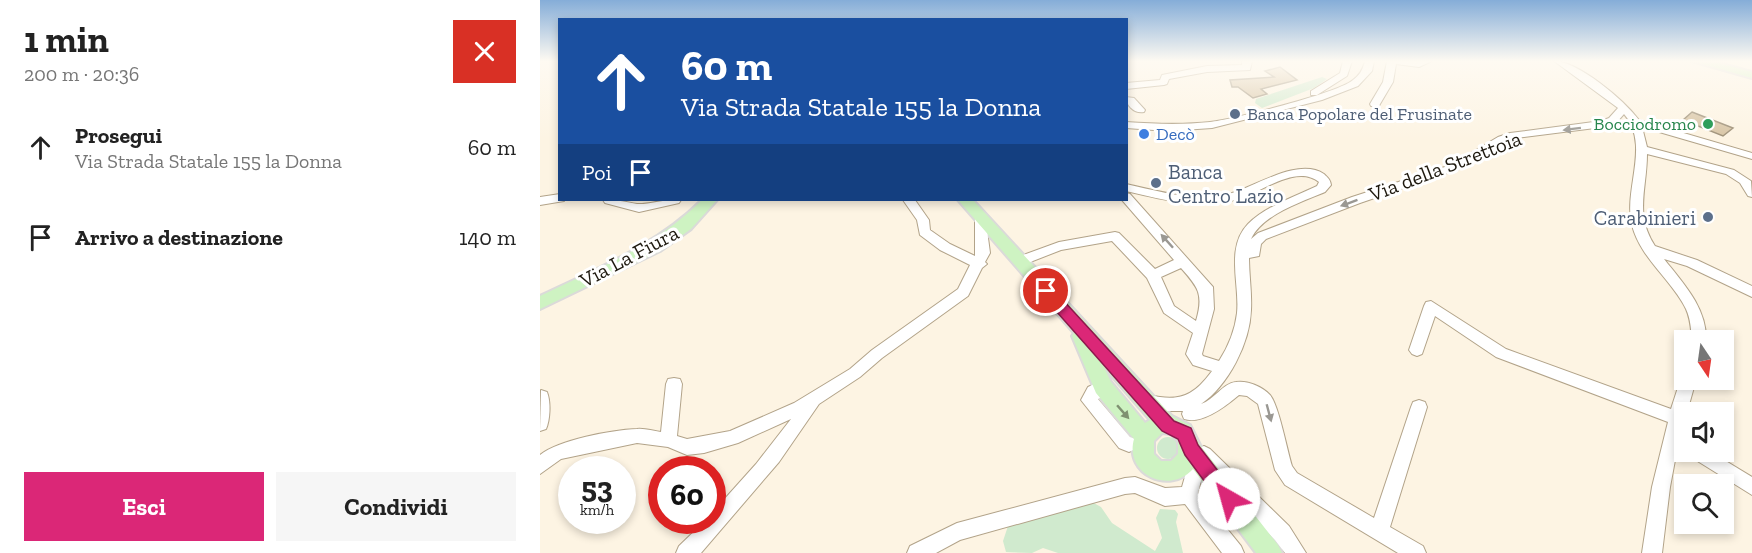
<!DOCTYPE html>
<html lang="it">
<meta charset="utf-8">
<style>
body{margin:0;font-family:"Zilla Slab",serif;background:#f6f6f6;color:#222;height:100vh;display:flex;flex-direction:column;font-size:22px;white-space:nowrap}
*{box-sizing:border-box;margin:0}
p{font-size:20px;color:#767676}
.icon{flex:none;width:33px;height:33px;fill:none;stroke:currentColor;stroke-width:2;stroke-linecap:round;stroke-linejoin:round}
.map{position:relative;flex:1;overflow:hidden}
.drawer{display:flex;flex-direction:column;background:#fff;width:540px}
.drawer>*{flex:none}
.top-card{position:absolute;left:18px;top:18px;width:570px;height:183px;border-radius:0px;box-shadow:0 3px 9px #0003;background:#1a4fa0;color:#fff;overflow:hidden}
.needle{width:39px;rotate:167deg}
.tools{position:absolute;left:1134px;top:330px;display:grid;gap:12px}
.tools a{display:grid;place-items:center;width:60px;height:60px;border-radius:0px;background:#fff;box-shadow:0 3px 9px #0003;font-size:30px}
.speed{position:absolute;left:18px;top:456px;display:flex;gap:12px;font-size:30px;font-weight:700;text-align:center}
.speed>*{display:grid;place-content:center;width:78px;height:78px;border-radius:50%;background:#fff;box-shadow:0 3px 9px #0003;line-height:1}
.speed small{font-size:15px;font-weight:400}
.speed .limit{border:9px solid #d22;background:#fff;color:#111}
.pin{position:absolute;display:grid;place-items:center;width:51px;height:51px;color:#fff;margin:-26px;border:3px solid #fff;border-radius:50%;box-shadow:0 2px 6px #0007}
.me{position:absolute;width:66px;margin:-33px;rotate:322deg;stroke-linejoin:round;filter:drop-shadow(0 0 4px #0008)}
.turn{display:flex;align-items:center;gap:21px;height:126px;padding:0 24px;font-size:27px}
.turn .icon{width:78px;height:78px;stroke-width:2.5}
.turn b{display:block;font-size:42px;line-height:51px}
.then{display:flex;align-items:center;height:57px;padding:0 24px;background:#0003;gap:12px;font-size:22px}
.round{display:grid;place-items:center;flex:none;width:63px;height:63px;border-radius:0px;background:#f6f6f6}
.summary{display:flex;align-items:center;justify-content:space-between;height:102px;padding:0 24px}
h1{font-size:36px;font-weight:700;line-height:45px}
.primary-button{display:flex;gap:12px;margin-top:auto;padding:12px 24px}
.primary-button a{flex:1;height:69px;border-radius:0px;background:#db2777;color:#fff;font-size:24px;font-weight:700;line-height:69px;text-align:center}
.primary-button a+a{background:#f6f6f6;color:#222}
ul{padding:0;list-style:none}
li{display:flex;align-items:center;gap:18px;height:90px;padding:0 24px}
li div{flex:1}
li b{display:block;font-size:22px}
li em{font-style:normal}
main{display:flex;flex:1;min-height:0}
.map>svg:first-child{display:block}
.green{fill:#d0eace}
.building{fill:#d7c4a4;stroke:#9c8e75;stroke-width:1.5}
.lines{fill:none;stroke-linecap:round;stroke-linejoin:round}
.minor-casing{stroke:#b2a389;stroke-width:2}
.major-casing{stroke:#dbdad9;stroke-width:4}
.minor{fill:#fff;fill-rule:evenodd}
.major{fill:#cef3c2;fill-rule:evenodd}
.oneway{fill:#9a9893}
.oneway2{fill:#7f9171}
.route{fill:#db2777;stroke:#8e194d;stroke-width:1.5}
.service-dot{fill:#5c6f8a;stroke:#fff;stroke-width:2}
.leisure-dot{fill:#2e9e5b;stroke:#fff;stroke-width:2}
.shop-dot{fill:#3f7fe0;stroke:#fff;stroke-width:2}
.labels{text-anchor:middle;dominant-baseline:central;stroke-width:6;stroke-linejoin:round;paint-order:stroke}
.far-service-label{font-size:18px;fill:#4e5e75;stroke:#fff;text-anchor:start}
.far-leisure-label{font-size:18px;fill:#27864d;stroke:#fff;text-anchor:end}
.far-shop-label{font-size:18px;fill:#366cbe;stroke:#fff;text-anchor:start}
.street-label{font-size:21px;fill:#1e190f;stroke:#fff}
.service-label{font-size:21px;fill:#4e5e75;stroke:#fff;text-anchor:start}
</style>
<main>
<section class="drawer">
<div class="summary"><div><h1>1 min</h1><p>200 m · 20:36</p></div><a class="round" style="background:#d93025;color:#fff"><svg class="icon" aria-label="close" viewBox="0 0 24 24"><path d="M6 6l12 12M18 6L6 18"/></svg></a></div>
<ul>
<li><svg class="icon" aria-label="ahead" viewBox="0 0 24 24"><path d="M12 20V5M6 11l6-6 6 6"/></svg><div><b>Prosegui</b><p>Via Strada Statale 155 la Donna</p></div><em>60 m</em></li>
<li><svg class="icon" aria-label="arrive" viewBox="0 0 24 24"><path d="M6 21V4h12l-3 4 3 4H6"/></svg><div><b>Arrivo a destinazione</b></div><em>140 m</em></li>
</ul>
<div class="primary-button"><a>Esci</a><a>Condividi</a></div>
</section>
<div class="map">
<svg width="1212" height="553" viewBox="0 0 1212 553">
<rect width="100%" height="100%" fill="#fdf4e3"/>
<g class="green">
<path d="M782,77l5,2 -13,9 -52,20 -7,-5 1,-4z"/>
<circle cx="628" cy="448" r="11"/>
<path d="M552,502l9,5 11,16 43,28 7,-13 -6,-20 4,-9 15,1 3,4 -2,8 7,31h-125l-15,-5 -11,5 -26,-1 -3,-11 6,-18z"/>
</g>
<g class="building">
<path d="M740,67l17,13 -36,9 6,5 -14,4 -15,-11h-6l-2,-7 44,-3 -9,-6z"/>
<path d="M1152,112l41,16 -10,8 -40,-16z"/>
</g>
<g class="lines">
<defs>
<g id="minor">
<path d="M702,61h10l-2,9 -43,2 -38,7 -2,5 -3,1 -38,4v-6l34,-3 2,-5 45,-9 35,-1z"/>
<path d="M803,61h9l-5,15 -30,19h-6v-4l29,-18z"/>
<path d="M825,61h9l-2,10 -14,15 -36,14 -110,28 -44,3 -42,-3v-6c29,2 56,3 84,0 24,-3 128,-29 143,-42 7,-5 10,-11 12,-19z"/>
<path d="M847,61h45l-13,6 -23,-3 -3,18 -13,22 -1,2h-8l-1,-2 13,-22z"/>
<path d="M1014,61c24,0 70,39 85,59l113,33v6l-110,-32 5,20 87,23 17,11 1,16 -4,-1 -8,-13 -14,-9 -79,-20c0,35 -13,60 8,92l42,14 55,26v11l-65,-31 -23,-7c19,24 43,49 42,81h-14c-1,-10 -1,-20 -6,-31 -14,-29 -46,-51 -54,-84 -9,-36 19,-80 -8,-111l-7,8 -14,5 -87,11 -10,3 -47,28 -99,34 -94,36 -5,5 -2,12 -10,2c0,18 3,35 2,52 -1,33 -23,76 -50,94 13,-4 22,-21 35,-22 11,-2 27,5 34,13 9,11 17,55 22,71l5,7 77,45 37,-111 2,-5 6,-2 6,2 2,5 -37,120 33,19 3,7h-28l-113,-68 -10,-15 -17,-66 -11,-8 -8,-1c-13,11 -37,30 -55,24l-2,-5 1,-3h-19l-23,-5 -2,-5 2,-5c7,-2 12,0 19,1 25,4 38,-7 52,-26l-19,-6 -7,-11 7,-21 -29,-20 -17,-35 -35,-37 -51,9 -41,16 -7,-5 2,-3 44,-16 56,-10 4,1 36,36 19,-9 -52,-60h4v-7l4,1 83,93 1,22 -12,45 1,2 16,5c9,-14 16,-31 18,-48 3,-29 -12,-65 11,-89 18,-18 46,-27 69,-38l2,-4c-22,-18 -56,9 -78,16 -38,13 -77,2 -115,-7v-7c27,6 55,14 83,13 7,0 15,-1 23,-4 24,-7 67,-36 92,-19 4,4 6,5 7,11l-6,7c-23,10 -62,22 -74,47l7,-6 94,-36 99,-32 47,-28 12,-4 91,-12 8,-3 9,-10zM641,268c17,19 23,26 15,53l-22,-15 -13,-29z"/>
<path d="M586,97l8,1 11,12 -1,2c-10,2 -18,-7 -18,-15z"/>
<path d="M20,194v6l4,1 -24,4v-8z"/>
<path d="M63,200c12,-1 22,2 34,4 12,1 29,-6 44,-4l-2,3 -40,9 -34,-9z"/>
<path d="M363,200h12l14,20 1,10 20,14 25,12v-38l6,-4 4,1 5,38 -5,9 2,2 -5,4 -14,28 -86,62 -22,19 -41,27 -40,58 -78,91h-25l3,-7 27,-26h6v-7l44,-49 35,-45 -53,24 -34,10 -17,2 -19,-8 -31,-4 -76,16 -21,15v-19c19,-15 71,-25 97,-26 7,-1 16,2 24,3l5,-48 2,-5 6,-1 6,1 2,5 -5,52 10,3 43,-8 64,-28 56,-34 22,-19 86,-61 12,-24 -30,-15 -20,-15 -3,-15z"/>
<path d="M891,301l75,48 165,60 11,-34h2v5h12l-9,32h-3l-14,75 -8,66h-20l10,-66 16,-65 -172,-65 -61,-41 -13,38 -5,2 -5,-2 -3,-4 15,-44 2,-4z"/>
<path d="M563,380l6,2 2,5 -2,5 -11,7 32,38 5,2 2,5 -2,5 -6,3 -10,-4 -38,-48 7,-13z"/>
<path d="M1,390l6,2c4,10 3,28 -1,37l-6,2z"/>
<path d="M664,446l6,3 79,77 17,27h-21l-10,-13 -77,-81 -3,-5 3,-5z"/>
<path d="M1148,452h23l41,25v18l-61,-38z"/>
<path d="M654,464l6,2 3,6 -5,21 43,53 3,7h-22l-37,-49 -20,2 -30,-13 -10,1 -165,46 -24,13h-29l3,-7 47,-23 168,-45 10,-1 30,11 17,-1 6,-21z"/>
</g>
<g id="major">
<path d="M1152,61h20l40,11v6z"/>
<path d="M162,200h15l-26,29 -31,22 -120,58v-13c58,-28 116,-50 162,-96z"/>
<path d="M418,200h15l199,216 18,9 10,20 78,100 4,8h-26l-63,-84c-23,26 -69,6 -59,-30l-38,-46 -24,-57 2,-3zM564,367l46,53 -5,3 -34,-41zM622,433l9,1 7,7v13l-7,7h-10l-7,-7v-13z"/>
</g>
</defs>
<use href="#minor" class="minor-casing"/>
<use href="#major" class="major-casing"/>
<use href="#minor" class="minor"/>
<use href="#major" class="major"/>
</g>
<defs><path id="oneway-solid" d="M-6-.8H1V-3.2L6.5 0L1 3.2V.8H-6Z" transform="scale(1.5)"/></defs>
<g class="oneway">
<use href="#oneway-solid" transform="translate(1032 129) rotate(173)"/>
<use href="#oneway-solid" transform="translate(809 203) rotate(160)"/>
<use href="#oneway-solid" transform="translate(627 241) rotate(-132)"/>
<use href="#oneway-solid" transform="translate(729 413) rotate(75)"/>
</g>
<use class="oneway2" href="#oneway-solid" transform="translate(583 412) rotate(49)"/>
<linearGradient id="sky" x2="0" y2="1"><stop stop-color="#85add8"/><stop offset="0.44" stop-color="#fefaf2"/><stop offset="1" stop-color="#fefaf2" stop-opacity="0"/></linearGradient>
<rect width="1212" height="139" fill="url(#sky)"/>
<path class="route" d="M506,286l5,1 123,134 17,7 7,17 37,48 3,6 -3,6 -6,3 -7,-3 -37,-50 -7,-16 -16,-8 -121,-137 -2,-3 2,-4z"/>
<g class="service-dot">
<circle cx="695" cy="114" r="6"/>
<circle cx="616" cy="183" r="6"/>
<circle cx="1168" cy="217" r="6"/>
</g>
<circle class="leisure-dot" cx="1168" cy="124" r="6"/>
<circle class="shop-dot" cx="604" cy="134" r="6"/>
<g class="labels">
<g class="far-service-label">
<text x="707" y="114">Banca Popolare del Frusinate</text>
</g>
<g class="far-leisure-label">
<text x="1156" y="124">Bocciodromo</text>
</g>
<g class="far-shop-label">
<text x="616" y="134">Decò</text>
</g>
<g class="street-label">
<text transform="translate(905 166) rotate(-21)">Via della Strettoia</text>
<text transform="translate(89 256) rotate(-28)">Via La Fiura</text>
</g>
<g class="service-label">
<text x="628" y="171">Banca<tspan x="628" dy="24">Centro Lazio</tspan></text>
<text x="1156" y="217" text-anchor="end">Carabinieri</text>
</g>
</g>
</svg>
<div class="tools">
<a><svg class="needle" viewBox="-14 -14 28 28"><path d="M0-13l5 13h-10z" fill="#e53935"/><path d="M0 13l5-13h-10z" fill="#767676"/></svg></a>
<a><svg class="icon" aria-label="sound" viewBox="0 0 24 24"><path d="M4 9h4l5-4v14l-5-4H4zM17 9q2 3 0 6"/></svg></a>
<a><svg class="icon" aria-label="search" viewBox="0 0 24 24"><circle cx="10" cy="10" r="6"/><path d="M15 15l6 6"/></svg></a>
</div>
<div class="speed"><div>53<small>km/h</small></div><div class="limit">60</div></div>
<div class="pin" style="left:506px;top:291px;background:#d93025"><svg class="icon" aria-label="arrive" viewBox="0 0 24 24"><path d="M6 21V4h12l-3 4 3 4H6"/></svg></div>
<svg class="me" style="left:689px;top:499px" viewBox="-20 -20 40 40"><circle r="19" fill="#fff"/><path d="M0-13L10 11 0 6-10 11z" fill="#db2777"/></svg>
<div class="top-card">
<div class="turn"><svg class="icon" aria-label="ahead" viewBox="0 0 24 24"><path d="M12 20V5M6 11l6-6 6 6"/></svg><div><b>60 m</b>Via Strada Statale 155 la Donna</div></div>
<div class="then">Poi<svg class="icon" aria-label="arrive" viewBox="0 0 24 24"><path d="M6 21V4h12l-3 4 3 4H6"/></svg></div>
</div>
</div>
</main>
